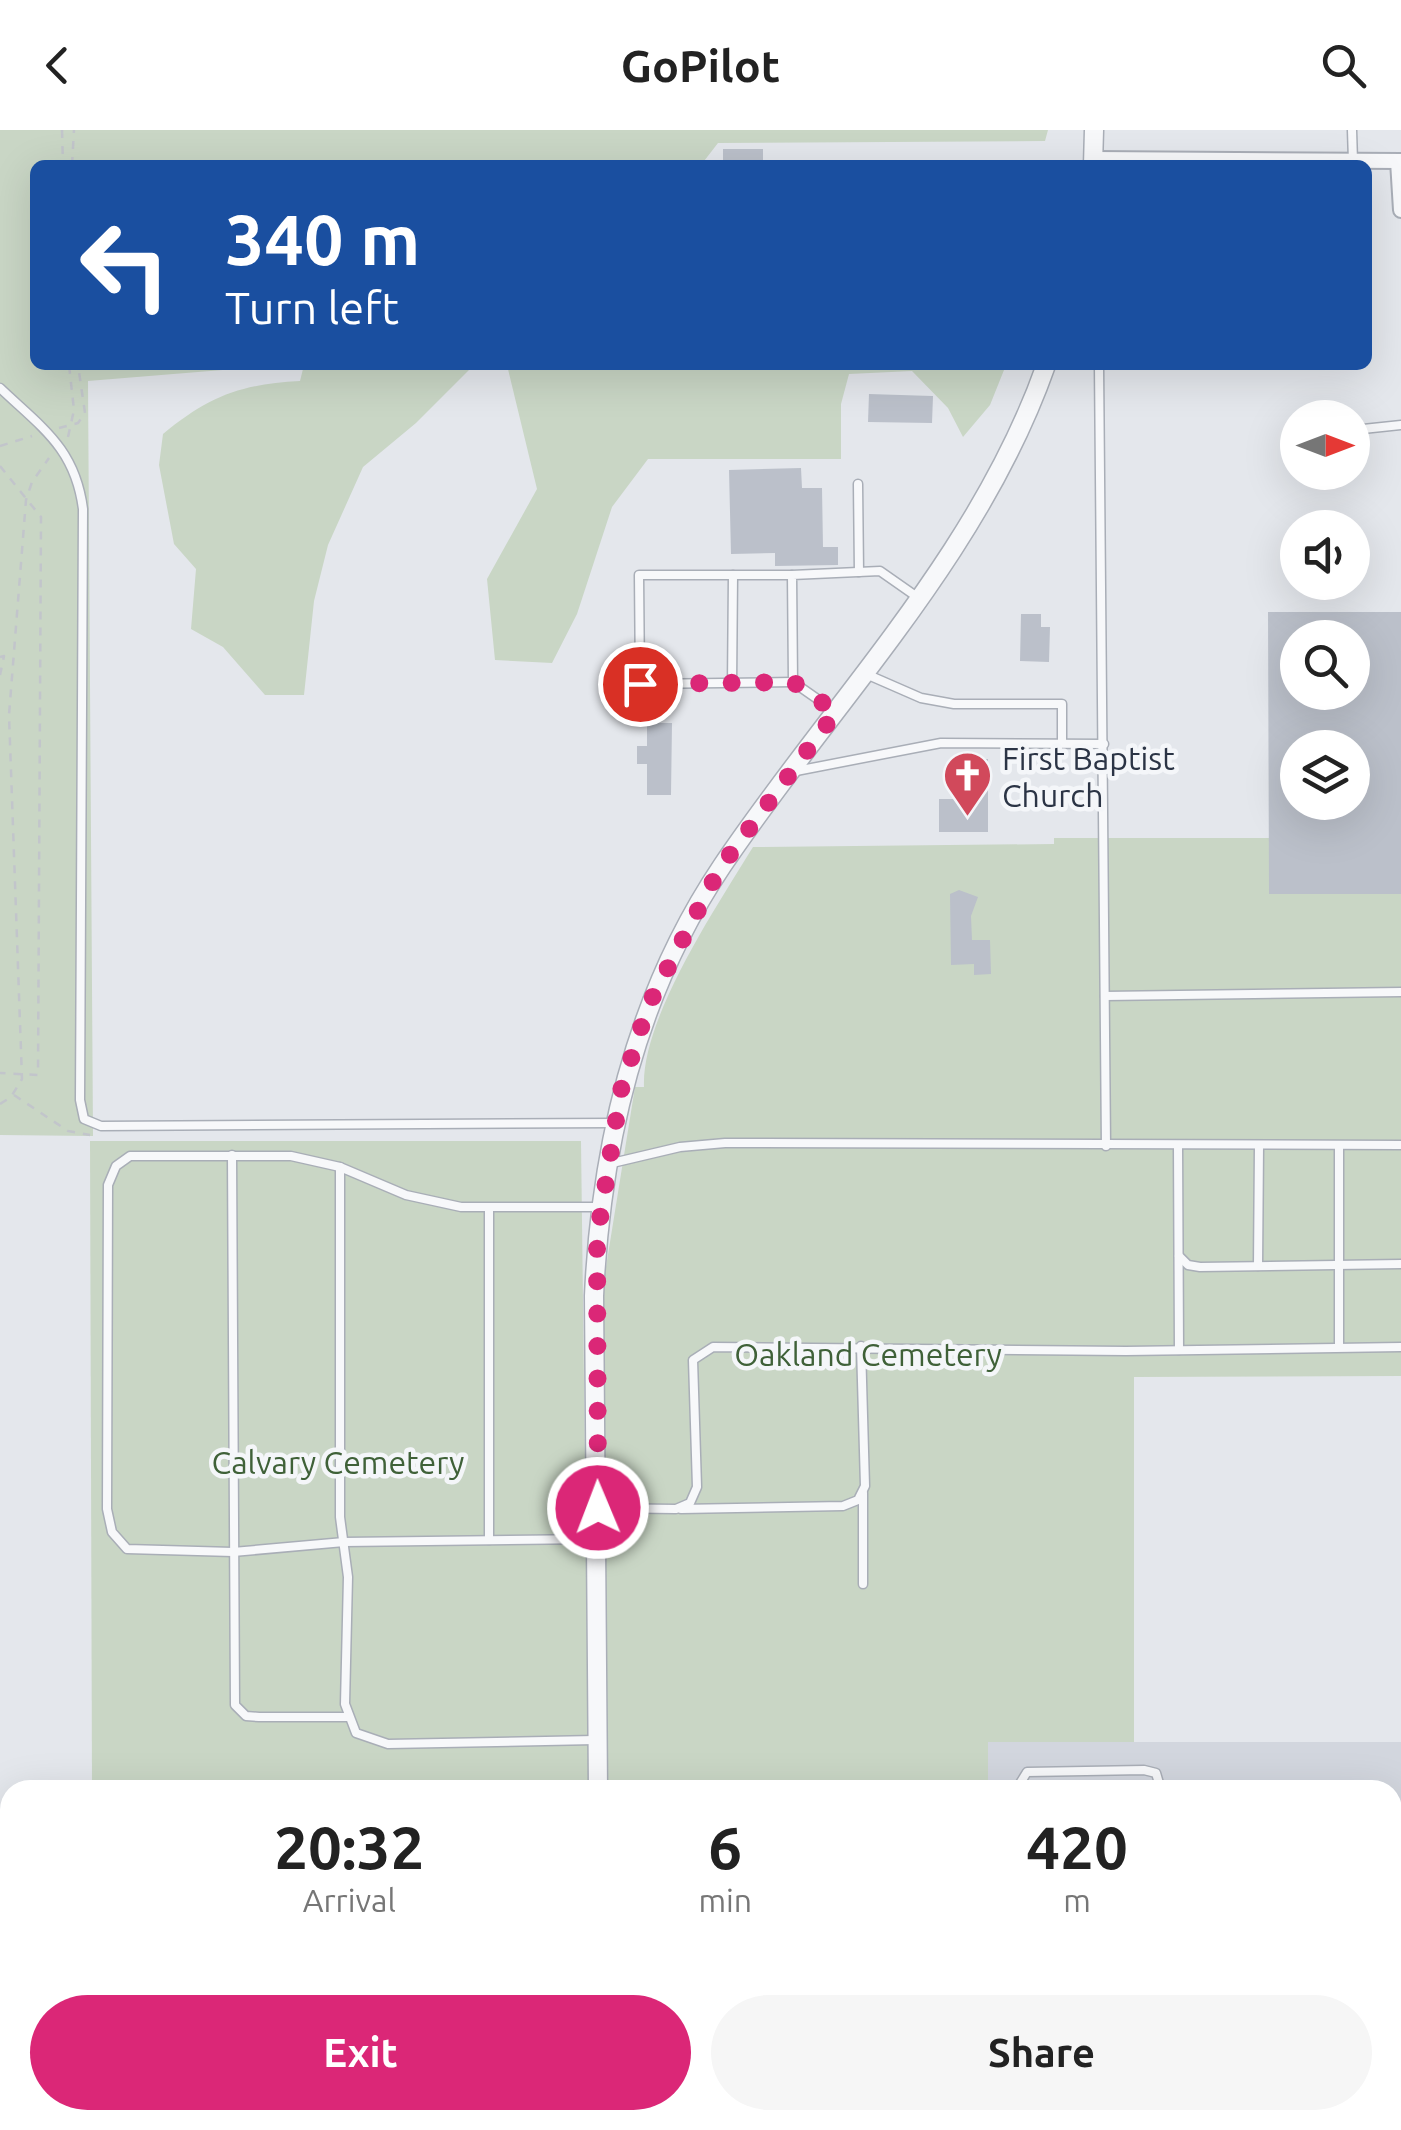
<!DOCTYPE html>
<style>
body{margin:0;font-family:Ubuntu,sans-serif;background:#f6f6f6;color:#222;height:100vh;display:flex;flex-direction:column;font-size:38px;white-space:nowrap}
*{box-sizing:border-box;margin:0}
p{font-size:32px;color:#767676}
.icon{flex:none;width:55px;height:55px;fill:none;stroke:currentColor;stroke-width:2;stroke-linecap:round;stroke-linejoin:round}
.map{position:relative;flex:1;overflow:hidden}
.sheet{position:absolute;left:0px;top:1650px;width:1402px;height:350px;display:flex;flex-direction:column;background:#fff;border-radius:30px 30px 0 0;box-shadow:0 10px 40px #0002}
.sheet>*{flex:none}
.banner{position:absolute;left:30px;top:30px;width:1342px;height:210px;border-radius:15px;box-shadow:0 10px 40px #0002;background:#1a4fa0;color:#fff;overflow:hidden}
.needle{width:65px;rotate:90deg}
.buttons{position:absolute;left:1280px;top:270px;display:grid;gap:20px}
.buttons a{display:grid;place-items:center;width:90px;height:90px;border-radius:50%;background:#fff;box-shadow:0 10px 40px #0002;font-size:50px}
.pin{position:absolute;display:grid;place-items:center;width:85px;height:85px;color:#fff;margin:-42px;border:5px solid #fff;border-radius:50%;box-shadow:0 2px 10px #0007}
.me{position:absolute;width:110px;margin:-55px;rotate:359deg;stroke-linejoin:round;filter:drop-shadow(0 0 8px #0008)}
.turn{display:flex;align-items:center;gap:35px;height:210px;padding:0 30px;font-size:45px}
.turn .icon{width:130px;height:130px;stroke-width:2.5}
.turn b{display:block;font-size:70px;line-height:85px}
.eta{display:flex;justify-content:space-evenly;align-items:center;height:170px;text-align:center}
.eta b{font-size:60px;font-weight:700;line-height:70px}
.cta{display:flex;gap:20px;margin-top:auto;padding:20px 30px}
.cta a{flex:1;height:115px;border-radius:60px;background:#db2777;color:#fff;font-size:40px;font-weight:700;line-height:115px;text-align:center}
.cta a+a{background:#f6f6f6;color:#222}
header{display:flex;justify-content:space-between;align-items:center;height:130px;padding:0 30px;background:#fff;font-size:45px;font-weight:700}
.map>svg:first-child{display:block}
.built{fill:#d2d6de}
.green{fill:#c9d6c5}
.building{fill:#bbc0ca;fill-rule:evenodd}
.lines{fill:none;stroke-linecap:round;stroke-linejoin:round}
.service-casing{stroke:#a9aeb7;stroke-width:11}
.minor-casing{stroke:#a9aeb7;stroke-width:18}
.tertiary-casing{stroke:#a9aeb7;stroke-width:21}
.path{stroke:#c2c5cb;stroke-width:2.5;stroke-dasharray:8 8;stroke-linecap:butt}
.service{stroke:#f7f8fa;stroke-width:8}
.minor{stroke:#f7f8fa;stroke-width:14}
.tertiary{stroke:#f7f8fa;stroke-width:18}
.route{stroke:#db2777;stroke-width:18;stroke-dasharray:0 32.4}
.labels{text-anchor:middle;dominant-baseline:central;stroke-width:9;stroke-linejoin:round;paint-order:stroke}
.poi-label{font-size:32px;fill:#2b3445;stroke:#f4f6f9;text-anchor:start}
.park-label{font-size:32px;fill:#3f6138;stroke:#f4f6f9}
</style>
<header><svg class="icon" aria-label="back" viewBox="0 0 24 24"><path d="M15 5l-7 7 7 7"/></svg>GoPilot<svg class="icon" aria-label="search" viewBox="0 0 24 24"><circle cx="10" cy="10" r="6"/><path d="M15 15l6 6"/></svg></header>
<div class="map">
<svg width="1401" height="2000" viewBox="0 0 1401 2000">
<rect width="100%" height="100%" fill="#e4e7ec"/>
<path class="built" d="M988,1612h413v372h-9v-324h-404z"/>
<g class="green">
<path d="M0,0h1048l-3,11 -327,2 -17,22h-666v200h250l-197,16 5,755 -93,-1z"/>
<path d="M304,235l167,3 -55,55 -53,44 -35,78 -14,56 -10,94h-39l-42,-48 -32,-18 5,-60 -22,-25 -15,-79 4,-31c46,-38 78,-50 137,-53z"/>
<path d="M507,235h499l-16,40 -27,32 -15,-29 -36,-37 -63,3 -8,30v55h-193l-36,48 -35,107 -25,49 -57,-3 -8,-81 50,-90z"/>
<path d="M1054,708h347v538l-267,1v365h-146v48h-381l-6,-492 34,-211h9c-3,-68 73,-181 109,-240l301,-3z"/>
<path d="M90,1011h491l8,642 -497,7z"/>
</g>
<g class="building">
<rect x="723" y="19" width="40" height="16"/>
<path d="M869,264l64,2 -1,27 -64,-1z"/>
<path d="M801,338l1,20h20l1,59h15v18l-63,1v-13l-44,1 -2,-84z"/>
<path d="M1268,482h133v282h-132zM1298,508h54v54h-54zM1298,618h54v54h-54z"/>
<path d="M1021,484h20v13h9l-1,35 -29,-1z"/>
<path d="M647,593h25l-1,72h-24v-31h-10v-18h10z"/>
<path d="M963,629h25v73h-49v-33h24z"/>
<path d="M959,760l19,7 -7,19 1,24h18l1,34 -17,1v-11l-23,1 -1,-71z"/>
</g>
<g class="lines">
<defs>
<g id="service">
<path d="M1352,0l1,31"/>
<path d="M1099,235l7,781"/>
<path d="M0,258c42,40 75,60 83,121l-3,591 4,19 17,7 514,-3"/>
<path d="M1363,299l38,-4"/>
<path d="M858,354l1,88"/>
<path d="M792,445h-153l1,109 153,-2"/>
<path d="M866,544l55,24 33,6h108v39"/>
<path d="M732,556l1,-111"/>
<path d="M836,582l-43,-30 -1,-107 88,-4 40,28"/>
<path d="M796,641l145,-28 163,1"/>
<path d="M1105,866l296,-4"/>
<path d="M1178,1016l1,204"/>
<path d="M232,1025l3,550 11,11 13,1h89"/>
<path d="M608,1034l72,-17 45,-4 676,2"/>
<path d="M340,1037v350l8,60 -3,127 11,29 32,11 207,-4"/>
<path d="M489,1080v330"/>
<path d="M1179,1126l9,9 12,2 201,-3"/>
<path d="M1258,1136l1,-120"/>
<path d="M1339,1217v-200"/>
<path d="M863,1363v91"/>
<path d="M598,1378l78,1 14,-6 7,-16 -4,-127 20,-13 413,4 275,-4"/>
<path d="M681,1379l162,-3 15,-6 7,-14 -4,-140"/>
<path d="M593,1409l-249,3 -111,10 -106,-3 -15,-17 -5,-23 1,-324 8,-19 14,-10h161l49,11 66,28 55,12h140"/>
<path d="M1016,1660l11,-18 117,-2 12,3 5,17"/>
</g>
<g id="minor">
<path d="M1094,29l307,2"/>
<path d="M1398,31l3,49"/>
<path d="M866,1991l128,9"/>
</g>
<g id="tertiary">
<path d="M1093,35l1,-35"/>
<path d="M598,1660l-4,-494c7,-152 42,-302 128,-430 111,-165 257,-310 324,-501"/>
<path d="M602,1990v10"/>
</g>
</defs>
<use href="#service" class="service-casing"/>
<use href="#minor" class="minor-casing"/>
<use href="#tertiary" class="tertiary-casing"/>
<g class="path">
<path d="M62,0l1,35"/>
<path d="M72,35l2,-35"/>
<path d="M59,298l19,-5 7,-10 -7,-48"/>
<path d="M68,307l6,-27 -5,-45"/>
<path d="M0,316l32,-10"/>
<path d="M0,336l41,51 -3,558 -38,-2"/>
<path d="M0,527l4,-1 -4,19"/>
<path d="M14,965l54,36 22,4"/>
<path d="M0,974l11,-7 11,-18 -13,-364 17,-215 6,-18 17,-24"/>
</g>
<use href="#service" class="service"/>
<use href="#minor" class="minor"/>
<use href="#tertiary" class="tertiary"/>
</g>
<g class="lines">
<path class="route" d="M598,1378l-1,-271 24,-147 27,-84 72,-138 116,-156 -43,-30 -153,2"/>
</g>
<defs>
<symbol id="church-pin" viewBox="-11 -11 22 30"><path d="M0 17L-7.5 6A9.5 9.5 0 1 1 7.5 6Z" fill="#d1495b" stroke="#f4f6f9"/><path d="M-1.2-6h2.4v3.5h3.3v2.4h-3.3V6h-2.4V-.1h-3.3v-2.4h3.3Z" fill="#fff"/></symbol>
</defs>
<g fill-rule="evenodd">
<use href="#church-pin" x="940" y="618" width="55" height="75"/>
</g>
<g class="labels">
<g class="poi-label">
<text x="1002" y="628">First Baptist<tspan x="1002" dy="37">Church</tspan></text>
</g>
<g class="park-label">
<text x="868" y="1224">Oakland Cemetery</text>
<text x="338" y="1332">Calvary Cemetery</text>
</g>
</g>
</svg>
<div class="buttons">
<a><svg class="needle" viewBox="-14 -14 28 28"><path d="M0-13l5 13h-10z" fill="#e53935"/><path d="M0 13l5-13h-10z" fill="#767676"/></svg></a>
<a><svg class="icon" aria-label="sound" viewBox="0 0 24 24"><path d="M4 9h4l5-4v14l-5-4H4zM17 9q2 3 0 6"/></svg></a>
<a><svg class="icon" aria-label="search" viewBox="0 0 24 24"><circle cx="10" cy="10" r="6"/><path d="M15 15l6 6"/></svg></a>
<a><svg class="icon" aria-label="layers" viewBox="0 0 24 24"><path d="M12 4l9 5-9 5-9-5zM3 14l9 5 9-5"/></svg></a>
</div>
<div class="pin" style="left:640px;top:554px;background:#d93025"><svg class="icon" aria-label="arrive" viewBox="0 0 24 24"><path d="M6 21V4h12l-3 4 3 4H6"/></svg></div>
<svg class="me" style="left:598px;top:1378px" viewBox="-20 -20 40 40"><circle r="17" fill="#db2777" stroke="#fff" stroke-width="3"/><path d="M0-11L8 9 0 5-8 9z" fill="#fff"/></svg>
<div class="banner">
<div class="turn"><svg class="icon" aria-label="left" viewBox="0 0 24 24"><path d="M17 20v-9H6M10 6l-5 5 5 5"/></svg><div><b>340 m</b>Turn left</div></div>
</div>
<section class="sheet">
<div class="eta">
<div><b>20:32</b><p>Arrival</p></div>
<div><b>6</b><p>min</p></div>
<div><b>420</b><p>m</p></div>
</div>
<div class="cta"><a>Exit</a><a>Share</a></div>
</section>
</div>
